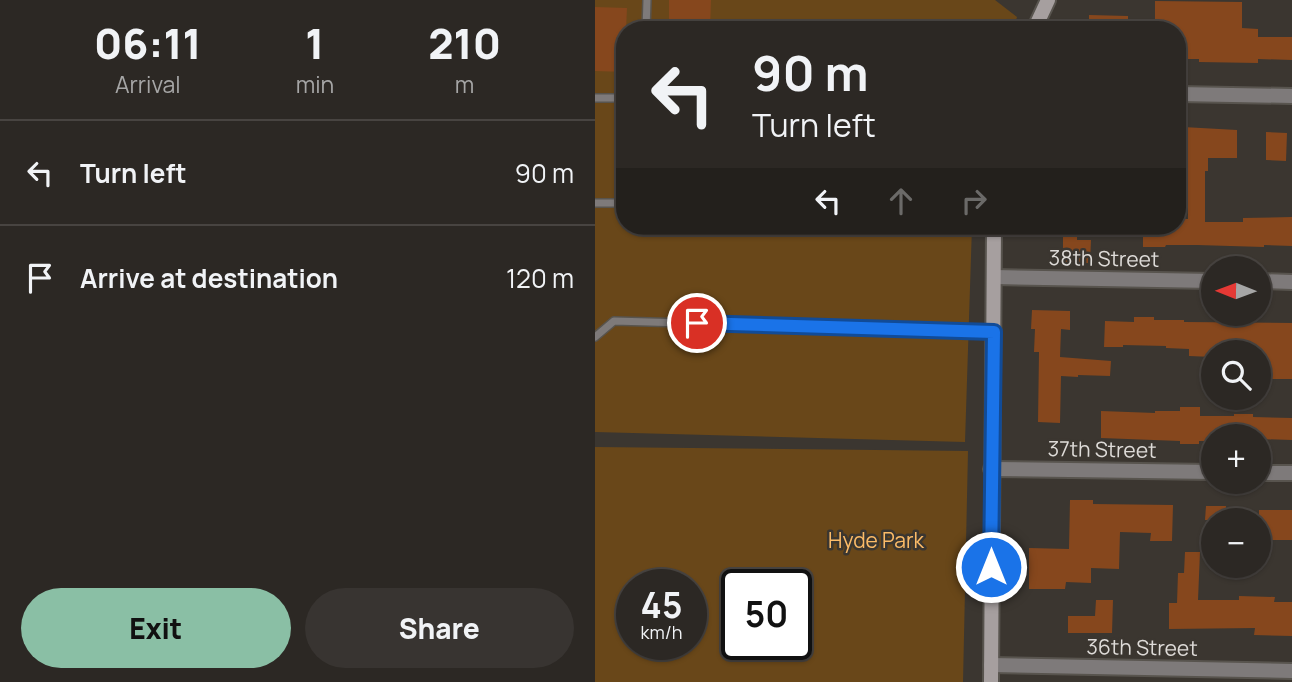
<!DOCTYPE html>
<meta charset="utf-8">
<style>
body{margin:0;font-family:Manrope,sans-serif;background:#383431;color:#f1f3f6;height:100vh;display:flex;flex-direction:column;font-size:26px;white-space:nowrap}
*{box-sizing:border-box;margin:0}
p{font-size:23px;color:#a6a6a6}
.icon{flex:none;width:38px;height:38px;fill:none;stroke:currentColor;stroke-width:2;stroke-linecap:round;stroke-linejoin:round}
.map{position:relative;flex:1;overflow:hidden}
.panel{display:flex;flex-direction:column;background:#2c2824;width:595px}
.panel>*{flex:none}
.top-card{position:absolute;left:21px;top:21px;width:570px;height:214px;border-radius:28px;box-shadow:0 2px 5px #0004,0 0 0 2px #484441;background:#2c2824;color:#f1f3f6;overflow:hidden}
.needle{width:46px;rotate:271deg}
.tools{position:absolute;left:606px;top:256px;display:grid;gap:14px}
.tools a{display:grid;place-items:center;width:70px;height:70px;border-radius:50%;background:#2c2824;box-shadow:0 2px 5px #0004,0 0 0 2px #484441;font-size:35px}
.speed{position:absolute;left:21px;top:569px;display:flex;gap:14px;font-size:35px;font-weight:700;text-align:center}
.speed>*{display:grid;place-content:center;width:91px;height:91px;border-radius:50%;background:#2c2824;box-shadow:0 2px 5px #0004,0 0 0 2px #484441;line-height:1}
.speed small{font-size:18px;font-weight:400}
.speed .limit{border:4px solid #111;border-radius:10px;background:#fff;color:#111}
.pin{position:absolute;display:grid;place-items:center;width:60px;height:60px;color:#fff;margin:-30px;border:4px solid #fff;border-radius:50%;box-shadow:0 2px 7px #0007}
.me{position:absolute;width:77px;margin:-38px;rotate:0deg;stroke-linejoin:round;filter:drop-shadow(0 0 5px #0008)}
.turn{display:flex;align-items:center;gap:24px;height:147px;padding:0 21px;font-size:32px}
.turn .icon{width:91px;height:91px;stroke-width:2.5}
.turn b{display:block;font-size:49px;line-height:60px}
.lanes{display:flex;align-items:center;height:66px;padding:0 21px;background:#0003;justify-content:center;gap:35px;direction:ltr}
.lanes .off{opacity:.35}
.eta{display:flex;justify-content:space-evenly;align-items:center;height:119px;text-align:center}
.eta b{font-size:42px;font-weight:800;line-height:49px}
.action{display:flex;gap:14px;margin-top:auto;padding:14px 21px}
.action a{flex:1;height:80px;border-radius:42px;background:#8abfa5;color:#111;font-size:28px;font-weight:800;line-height:80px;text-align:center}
.action a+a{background:#383431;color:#f1f3f6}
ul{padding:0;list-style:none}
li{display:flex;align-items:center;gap:21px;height:105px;padding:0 21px;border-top:2px solid #484441}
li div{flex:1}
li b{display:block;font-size:26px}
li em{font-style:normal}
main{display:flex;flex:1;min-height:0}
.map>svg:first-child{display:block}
.green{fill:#694719;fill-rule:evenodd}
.building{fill:#86471d}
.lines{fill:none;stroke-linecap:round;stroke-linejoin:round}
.lane-casing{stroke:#58544e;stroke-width:10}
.street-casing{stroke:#58544e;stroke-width:18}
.secondary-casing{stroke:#58544e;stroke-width:18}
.lane{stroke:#7e7a7a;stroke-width:7}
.street{stroke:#7e7a7a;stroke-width:14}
.secondary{stroke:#a69f9f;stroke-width:14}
.route-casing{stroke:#114b97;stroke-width:18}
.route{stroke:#1a73e8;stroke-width:12}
.labels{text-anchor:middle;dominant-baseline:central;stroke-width:5;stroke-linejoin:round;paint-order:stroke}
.street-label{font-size:21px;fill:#dedbd8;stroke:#3b3630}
.park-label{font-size:21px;fill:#fcbb67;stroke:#3b3630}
</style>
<main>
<section class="panel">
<div class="eta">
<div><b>06:11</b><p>Arrival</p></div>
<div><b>1</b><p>min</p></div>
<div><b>210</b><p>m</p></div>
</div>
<ul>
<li><svg class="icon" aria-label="left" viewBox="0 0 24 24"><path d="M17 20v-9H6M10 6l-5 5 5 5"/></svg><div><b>Turn left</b></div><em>90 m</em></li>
<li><svg class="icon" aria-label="arrive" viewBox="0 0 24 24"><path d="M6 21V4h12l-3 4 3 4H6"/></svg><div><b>Arrive at destination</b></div><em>120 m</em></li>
</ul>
<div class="action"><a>Exit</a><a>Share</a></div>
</section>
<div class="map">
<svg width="697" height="682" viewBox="0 0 697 682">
<rect width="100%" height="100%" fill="#3b3630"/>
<g class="green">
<path d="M0,0h400l22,17 -4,13h-388v196h347l-7,216 -370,-10z"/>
<path d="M0,447l373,4 -5,231h-368zM37,584h59v60h-59zM142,584h59v60h-59z"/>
</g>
<g class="building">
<path d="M74,0h42l-1,30h-41z"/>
<path d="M560,1l87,1v26l16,1v8h34v23l-34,-1v4l-59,-1v-3h-21v-29h-12v-10h-11z"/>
<path d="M0,7l32,1 -1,22h-1v42l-30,-1z"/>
<path d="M494,15l39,1v14h-39z"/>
<path d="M588,127l54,3v28h-29v13h-3v51h38v-4l49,-1v29l-28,-1v2l-67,-2h-31l-1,2h-22v-21h35v-7h10v-31h-10v-18h5z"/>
<path d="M671,132l21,1 -1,28 -20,-1z"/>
<path d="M468,226h14v14h14l-1,23h-27z"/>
<path d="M437,310l38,1v19l-9,-1 -1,28 51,4 -1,15 -32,-1v2l-17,-1 -1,47 -22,-1 1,-70h-5l1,-23h-4z"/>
<path d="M539,317h20v3h30v2l108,1v56h-34v-29h-44l-1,7 -24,-1v-7l-23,-1v-2l-43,-1v2h-19l1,-26 29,1z"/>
<path d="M585,407h20v9h34v-2h19v3l39,1v22l-34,-1 1,-3h-46v5h-14v3h-19v-3l-79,-3v-27l54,2v-2h25z"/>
<path d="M475,500h23v4l80,1 -1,36h-22l1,-8 -31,-1 -1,37 -28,-1v15l-25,-1 -1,7h-36v-41l40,1z"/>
<path d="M611,506h20l-1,14h-20z"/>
<rect x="664" y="510" width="33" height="30"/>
<path d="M590,552h15l-2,48h41v-4l36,1 -1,5h18v34l-38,-1 1,-7 -86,1v-26h8l1,-30h6z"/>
<path d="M501,600h17l-1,33h-44v-17h27z"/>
</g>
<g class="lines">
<defs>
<g id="lane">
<path d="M51,30l1,-30"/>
<path d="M0,98h30"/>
<path d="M0,203h30"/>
<path d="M0,337l19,-16 380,11"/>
</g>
<g id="street">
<path d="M583,94l114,2"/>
<path d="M400,277l218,4"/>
<path d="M663,281l34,1"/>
<path d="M396,469l222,3"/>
<path d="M663,473h34"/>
<path d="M396,665l301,6"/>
</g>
<g id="secondary">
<path d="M439,30l14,-30"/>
<path d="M396,682l3,-456"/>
</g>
</defs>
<use href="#lane" class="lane-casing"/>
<use href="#street" class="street-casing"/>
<use href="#secondary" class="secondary-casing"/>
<use href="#lane" class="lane"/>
<use href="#street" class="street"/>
<use href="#secondary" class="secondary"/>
</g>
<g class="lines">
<defs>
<path id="route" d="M102,323l297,9 -3,235"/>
</defs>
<use href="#route" class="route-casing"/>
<use href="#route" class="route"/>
</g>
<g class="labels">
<g class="street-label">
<text transform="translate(509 258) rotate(1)">38th Street</text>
<text transform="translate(507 449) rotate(1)">37th Street</text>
<text transform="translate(547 647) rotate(1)">36th Street</text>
</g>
<g class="park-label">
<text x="281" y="540">Hyde Park</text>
</g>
</g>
</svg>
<div class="tools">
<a><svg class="needle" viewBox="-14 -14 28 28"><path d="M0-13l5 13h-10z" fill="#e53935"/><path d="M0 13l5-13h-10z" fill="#a6a6a6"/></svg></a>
<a><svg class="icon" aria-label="search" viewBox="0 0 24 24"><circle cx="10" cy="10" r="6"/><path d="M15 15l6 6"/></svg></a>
<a>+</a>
<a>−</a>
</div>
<div class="speed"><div>45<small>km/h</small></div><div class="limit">50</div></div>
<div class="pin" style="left:102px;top:323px;background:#d93025"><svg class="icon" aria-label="arrive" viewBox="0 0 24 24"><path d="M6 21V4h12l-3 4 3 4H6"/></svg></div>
<svg class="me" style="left:396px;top:567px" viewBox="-20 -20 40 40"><circle r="17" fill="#1a73e8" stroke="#fff" stroke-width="3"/><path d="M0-11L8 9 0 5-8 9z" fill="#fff"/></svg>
<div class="top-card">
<div class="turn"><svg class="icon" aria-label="left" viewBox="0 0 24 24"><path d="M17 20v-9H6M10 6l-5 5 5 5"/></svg><div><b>90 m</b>Turn left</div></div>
<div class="lanes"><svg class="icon" aria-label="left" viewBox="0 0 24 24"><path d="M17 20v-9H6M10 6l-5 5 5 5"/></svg><svg class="icon off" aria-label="ahead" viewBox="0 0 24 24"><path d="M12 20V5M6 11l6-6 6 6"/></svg><svg class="icon off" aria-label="right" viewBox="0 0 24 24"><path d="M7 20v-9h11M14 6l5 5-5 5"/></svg></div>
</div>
</div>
</main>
